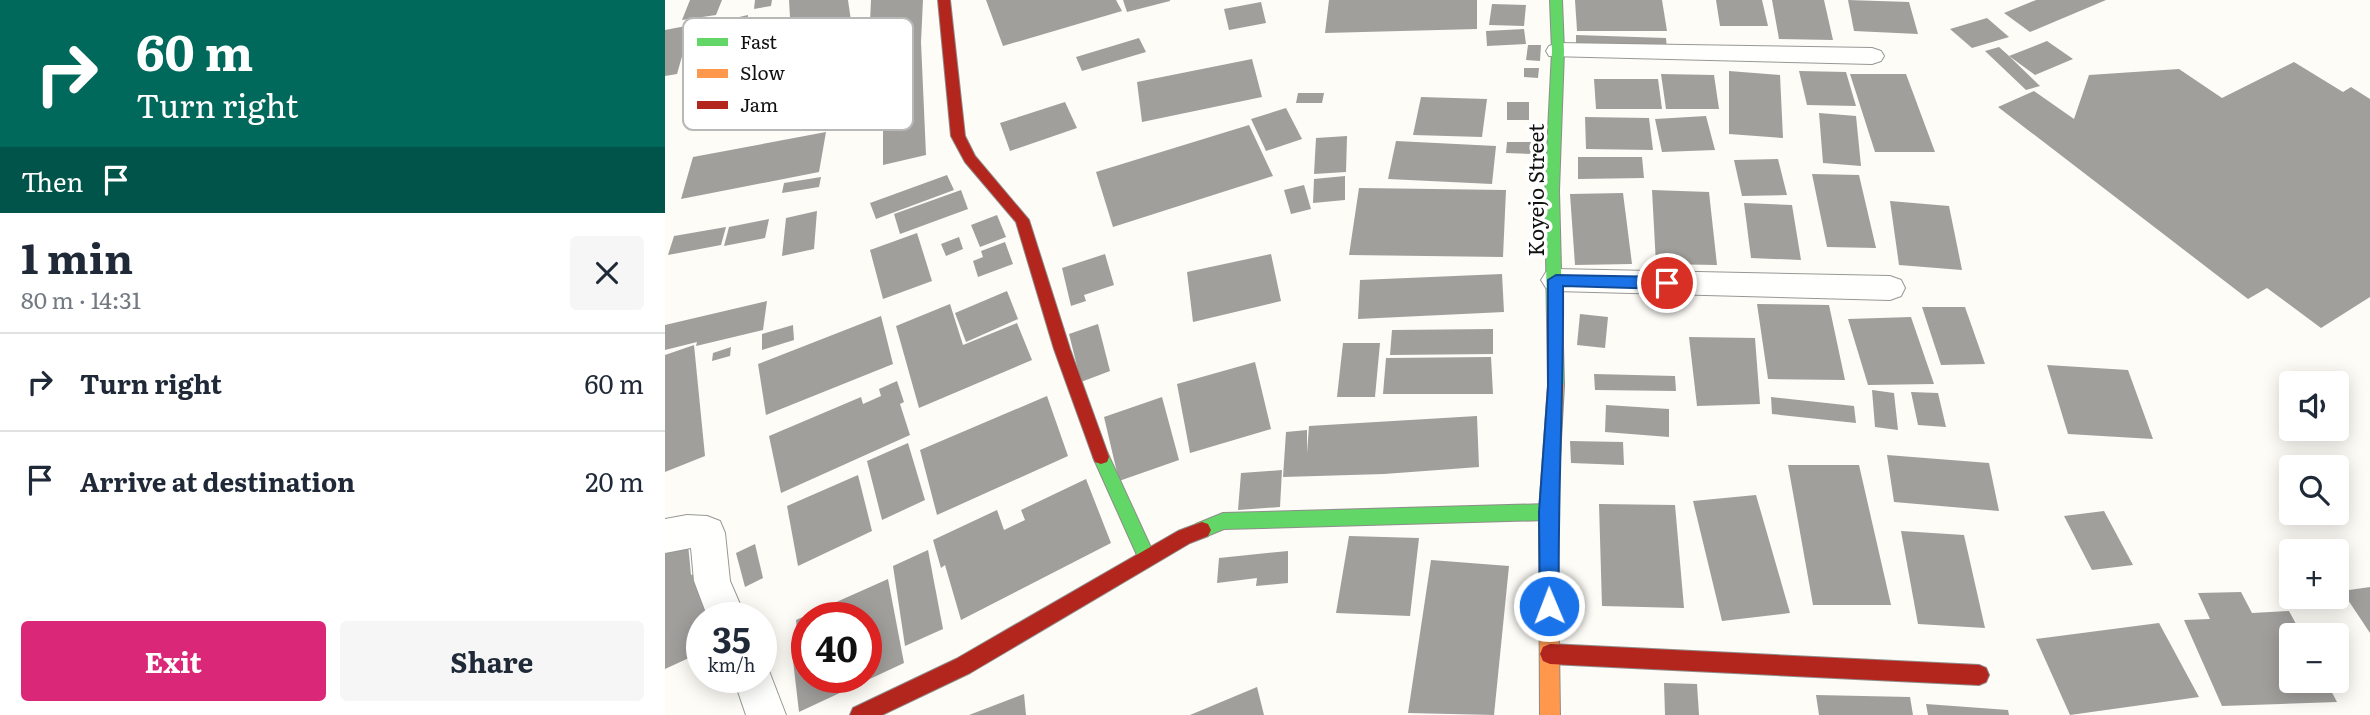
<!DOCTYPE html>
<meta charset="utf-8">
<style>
body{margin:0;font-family:Literata,serif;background:#f6f6f7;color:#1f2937;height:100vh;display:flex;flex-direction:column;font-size:26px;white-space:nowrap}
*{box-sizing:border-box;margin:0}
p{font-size:23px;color:#747a83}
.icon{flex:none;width:38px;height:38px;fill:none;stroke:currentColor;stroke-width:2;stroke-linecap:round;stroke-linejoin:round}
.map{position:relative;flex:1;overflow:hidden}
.panel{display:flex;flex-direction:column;background:#fff;width:665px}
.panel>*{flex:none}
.top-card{background:#00695c;color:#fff;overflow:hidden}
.buttons{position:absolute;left:1614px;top:371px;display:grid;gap:14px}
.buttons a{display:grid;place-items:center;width:70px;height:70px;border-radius:7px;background:#fff;box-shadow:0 4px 18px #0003;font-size:35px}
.speed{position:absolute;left:21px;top:602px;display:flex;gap:14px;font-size:35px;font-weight:700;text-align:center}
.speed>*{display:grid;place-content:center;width:91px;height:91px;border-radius:50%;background:#fff;box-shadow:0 4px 18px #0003;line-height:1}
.speed small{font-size:18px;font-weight:400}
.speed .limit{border:10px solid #d22;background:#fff;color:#111}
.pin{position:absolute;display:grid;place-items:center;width:60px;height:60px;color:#fff;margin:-30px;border:4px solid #fff;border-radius:50%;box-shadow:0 2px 7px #0007}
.me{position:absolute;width:77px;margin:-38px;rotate:359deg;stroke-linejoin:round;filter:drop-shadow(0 0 5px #0008)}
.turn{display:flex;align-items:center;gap:24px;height:147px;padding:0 21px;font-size:32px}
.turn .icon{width:91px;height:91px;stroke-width:2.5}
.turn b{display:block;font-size:49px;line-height:60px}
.then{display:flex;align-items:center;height:66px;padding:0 21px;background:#0003;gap:14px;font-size:26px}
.round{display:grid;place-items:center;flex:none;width:74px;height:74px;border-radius:7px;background:#f6f6f7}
.head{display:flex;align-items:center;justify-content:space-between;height:119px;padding:0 21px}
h1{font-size:42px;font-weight:700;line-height:52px}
.action{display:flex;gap:14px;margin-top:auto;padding:14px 21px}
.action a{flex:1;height:80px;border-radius:7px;background:#db2777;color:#fff;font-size:28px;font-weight:700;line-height:80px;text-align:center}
.action a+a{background:#f6f6f7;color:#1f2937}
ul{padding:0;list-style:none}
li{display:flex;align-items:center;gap:21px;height:98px;padding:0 21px;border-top:2px solid #e0e1e3}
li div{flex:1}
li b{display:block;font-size:26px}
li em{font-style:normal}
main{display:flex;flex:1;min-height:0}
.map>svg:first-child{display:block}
.building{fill:#a19f9c;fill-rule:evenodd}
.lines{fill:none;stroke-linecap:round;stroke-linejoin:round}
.street-casing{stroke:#979795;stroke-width:2}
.fast-casing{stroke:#8e8d8b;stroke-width:2}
.slow-casing{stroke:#8e8d8b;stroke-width:2}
.jam-casing{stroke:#8e8d8b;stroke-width:2}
.street{fill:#fffffe;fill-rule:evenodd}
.fast{fill:#63d668;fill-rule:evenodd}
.slow{fill:#ff974d;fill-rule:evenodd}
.jam{fill:#b3261e;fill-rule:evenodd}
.route{fill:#1a73e8;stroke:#114b97;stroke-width:2}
.labels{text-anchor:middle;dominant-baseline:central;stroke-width:7;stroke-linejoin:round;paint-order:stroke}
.street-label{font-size:21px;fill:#111;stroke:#fff}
.key{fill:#fff;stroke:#b8b8b8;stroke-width:2}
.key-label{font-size:19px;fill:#111}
</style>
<main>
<section class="panel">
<div class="top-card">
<div class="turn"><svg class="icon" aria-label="right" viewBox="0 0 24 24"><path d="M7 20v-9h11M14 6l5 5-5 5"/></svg><div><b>60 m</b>Turn right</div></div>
<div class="then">Then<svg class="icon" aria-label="arrive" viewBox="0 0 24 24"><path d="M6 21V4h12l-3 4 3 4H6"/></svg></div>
</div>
<div class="head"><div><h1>1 min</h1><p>80 m · 14:31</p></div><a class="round"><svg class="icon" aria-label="close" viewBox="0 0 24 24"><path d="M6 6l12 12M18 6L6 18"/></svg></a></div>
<ul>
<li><svg class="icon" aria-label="right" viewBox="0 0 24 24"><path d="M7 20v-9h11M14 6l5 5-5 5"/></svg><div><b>Turn right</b></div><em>60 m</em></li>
<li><svg class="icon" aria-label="arrive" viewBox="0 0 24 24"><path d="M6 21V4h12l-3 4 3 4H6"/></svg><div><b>Arrive at destination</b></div><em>20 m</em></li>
</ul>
<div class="action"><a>Exit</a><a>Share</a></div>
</section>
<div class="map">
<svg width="1705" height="715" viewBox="0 0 1705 715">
<rect width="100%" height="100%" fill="#fdfcf7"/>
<g class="building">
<path d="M25,0h32l-6,15 -34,5z"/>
<path d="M90,0h17l-1,6 -17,3z"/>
<path d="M124,0h59l3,21 -60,14z"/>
<path d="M206,0h52l-2,42 5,113 -43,10v-146l-13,3z"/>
<path d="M321,0h130l6,11 -119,35z"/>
<path d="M458,0h47v1l-43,11z"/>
<path d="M664,0h148v29l-152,4z"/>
<path d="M910,0h87l5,31h-90z"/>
<path d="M1051,0h46l6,26h-48z"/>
<path d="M1107,0h52l9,40 -54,-1z"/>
<path d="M1183,0l61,2 9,32 -64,-3z"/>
<path d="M1371,0h70l-76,32 -26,-19z"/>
<path d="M596,2l5,21 -37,7 -5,-21z"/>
<path d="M827,4l34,1 -2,21 -35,-1z"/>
<path d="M83,15l-4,47 -55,12 6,-47z"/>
<path d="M1322,18l22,19 -37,11 -22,-19z"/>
<path d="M26,25l-14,49 -12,2v-46z"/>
<path d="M859,29l2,15 -39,2 -1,-15z"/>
<path d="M911,35l90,3 1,11 -91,-2z"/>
<path d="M474,38l7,14 -64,19 -6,-14z"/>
<path d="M1382,41l26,18 -38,16 -26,-19z"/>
<path d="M863,45h13l-1,16 -14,-1z"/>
<path d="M1334,47l9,8 32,31 -14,4 -41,-39z"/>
<path d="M587,59l10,38 -120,25 -5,-40z"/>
<path d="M1629,62l49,30 8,-5 19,12v198l-49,31 -54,-40 -19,11 -250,-192 36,-16 40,28 15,-44 90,-6 43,29z"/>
<path d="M859,68h15l-1,10 -14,-1z"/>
<path d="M1064,71l51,4 3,63 -54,-4z"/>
<path d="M1134,71l47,1 10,34 -49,-1z"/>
<path d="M996,74l53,1 5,34h-53z"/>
<path d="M1185,74h56l29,78h-60z"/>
<path d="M929,79h64l4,30h-66z"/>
<path d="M633,93h26l-2,10h-26z"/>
<path d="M756,97l66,2 -5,38 -69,-2z"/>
<path d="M400,102l12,26 -67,23 -10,-28z"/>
<rect x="842" y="102" width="22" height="18"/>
<path d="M621,108l16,31 -36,12 -15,-32z"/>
<path d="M1154,113l37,3 5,50 -38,-3z"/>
<path d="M1041,116l9,34 -53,2 -7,-33z"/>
<path d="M920,117l64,1 4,32 -67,-1z"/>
<path d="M584,125l24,51 -160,51 -17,-55z"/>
<path d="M161,132l-7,40 -138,27 12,-42z"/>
<path d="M682,136l-1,36 -32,2 2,-36z"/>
<path d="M731,141l100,5 -4,38 -104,-5z"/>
<path d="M842,142h24v12l-25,-1z"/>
<path d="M913,157h64l2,21 -66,1z"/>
<path d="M1113,159l9,36 -45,1 -8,-36z"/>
<path d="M1147,174l47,1 17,73 -49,-1z"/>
<path d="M282,175l7,15 -78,29 -6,-16z"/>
<path d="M680,176v24l-32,3 1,-24z"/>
<path d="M156,177l-2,10 -37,6 2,-10z"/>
<path d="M639,185l7,24 -20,5 -7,-24z"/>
<path d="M694,188l147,2 -3,67 -154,-2z"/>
<path d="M296,190l7,19 -68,25 -6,-20z"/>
<path d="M987,190l57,2 8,73 -61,-1z"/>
<path d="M958,193l9,71 -57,1 -5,-71z"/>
<path d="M1225,201l59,5 13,64 -63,-5z"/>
<path d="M1079,203l48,2 9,55 -50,-2z"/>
<path d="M152,211l-3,38 -32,7 4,-38z"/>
<path d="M332,215l9,22 -26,10 -9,-22z"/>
<path d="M104,219l-4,19 -41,8 5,-19z"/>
<path d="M61,227l-5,18 -53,10 6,-19z"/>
<path d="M252,233l15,48 -49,18 -13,-49z"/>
<path d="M294,237l4,12 -17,7 -5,-12z"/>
<path d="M340,242l8,22 -35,13 -5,-16 10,-4 -2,-6z"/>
<path d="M440,254l9,31 -30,10 2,6 -15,5 -9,-38z"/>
<path d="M606,254l10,47 -88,21 -6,-50z"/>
<path d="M837,274l2,38 -146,7 2,-39z"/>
<path d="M342,291l11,28 -52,23 -11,-29z"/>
<path d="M102,301l-4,29 -67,16 1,-4 -32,8v-25z"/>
<path d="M285,304l13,41 54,-22 15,37 -113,48 -23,-82z"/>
<path d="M1092,304l72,1 16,75 -77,-1z"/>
<path d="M1257,307h43l20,57 -44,1z"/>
<path d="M915,314l28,3 -3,31 -28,-3z"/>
<path d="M216,316l12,48 -127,51 -8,-51z"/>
<path d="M1246,317l23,67 -66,1 -20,-66z"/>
<path d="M433,324l12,47 -29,11 -12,-48z"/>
<path d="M128,325l1,15 -32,10v-16z"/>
<path d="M828,329v25l-103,1 2,-25z"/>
<path d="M1024,337l66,1 5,66 -63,2z"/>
<path d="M678,343h37l-5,54h-38z"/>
<path d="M29,345l11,111 -40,16v-117z"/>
<path d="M66,347l-1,9 -18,5 1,-8z"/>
<path d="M826,357l2,37h-110l3,-36z"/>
<path d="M590,362l16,67 -81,24 -13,-69z"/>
<path d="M1382,365l81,5 25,69 -85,-5z"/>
<path d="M929,374l81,2 1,15 -81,-1z"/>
<path d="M232,381l7,21 -4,2 10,31 -129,58 -12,-57 92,-39 2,7 18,-8 -2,-7z"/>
<path d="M1207,390l22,3 4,37 -23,-3z"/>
<path d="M1246,392l27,1 8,34 -28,-2z"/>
<path d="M382,396l21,60 -131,59 -17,-65z"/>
<path d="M497,397l17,63 -60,21 -15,-64z"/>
<path d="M1106,397l83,9 2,17 -84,-9z"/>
<path d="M941,405l63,4v28l-64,-5z"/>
<path d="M812,416l2,51 -95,7 -101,3 3,-45 21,-2v23l2,-27z"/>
<path d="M905,441l53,1 1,23 -53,-2z"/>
<path d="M243,443l17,57 -43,20 -15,-59z"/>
<path d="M1222,455l102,8 10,48 -105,-9z"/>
<path d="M1123,465h71l32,140h-78z"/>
<path d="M617,470l-2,37 -42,3 3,-37z"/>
<path d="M193,475l14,56 -74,35 -11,-60z"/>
<path d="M421,479l25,64 -150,77 -16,-55 -4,3 -8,-28 64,-30 7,20 21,-10 -4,-10z"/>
<path d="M1091,495l34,118 -68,8 -29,-120z"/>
<path d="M934,504l76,1 9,103 -82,-2z"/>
<path d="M1439,511l29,54 -41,5 -28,-54z"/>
<path d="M1236,531l63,4 21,93 -67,-4z"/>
<path d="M684,536l70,2 -9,78 -74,-3z"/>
<path d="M23,544l3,31 10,-4 5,47h-4v34l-37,17v-115z"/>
<path d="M90,544l8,34 -18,9 -9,-34z"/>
<path d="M263,550l15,79 -38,17 -12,-80z"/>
<path d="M623,551v32l-32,3 1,-8 -40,5 2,-25z"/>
<path d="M766,560l78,6 -15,149 -86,-2z"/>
<path d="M223,579l16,84 -105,49 -8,-69 7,-3 -2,-20zM142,618h59v59h-59z"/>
<path d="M1705,587v46l-28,-42z"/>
<path d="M1576,592l11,21 37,-2 13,24h-11v46h35l11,21 -115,4 -38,-86 26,-1 -12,-26z"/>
<path d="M1494,623l40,74 -129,18 -34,-76z"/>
<path d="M999,683l33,1 2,31h-34z"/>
<path d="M592,687l7,28h-74z"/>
<path d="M359,694l2,21h-57z"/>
<path d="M1151,695l94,2 3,18h-94z"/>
<path d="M1261,704l82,6 1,5h-81z"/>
</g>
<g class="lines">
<defs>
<g id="street">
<path d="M893,43l314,5 9,3 3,5 -3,5 -9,3 -323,-8 -3,-5 3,-5z"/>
<path d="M891,269l334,7 11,4 4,8 -4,8 -11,4 -334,-9 -10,-3 -5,-8 5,-8z"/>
<path d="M22,515l20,1 13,5 5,12 5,48 16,37h-38l-14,-37 -3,-33 -26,5v-34z"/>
<path d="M96,661l5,2 20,52h-40l-13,-38h28z"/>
</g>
<g id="fast">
<path d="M885,0h12l2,51 -5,140 5,194 -2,5h-12l-2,-5 -3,-194 7,-140z"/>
<path d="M436,450l6,2 46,100 3,6 -3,6 -6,3 -6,-3 -48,-107 2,-5z"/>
<path d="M883,504l6,2 3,6 -3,6 -6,2 -324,9 -22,9 -6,-2 -3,-6 3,-6 27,-11z"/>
</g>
<path id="slow" d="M891,378l6,2 2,5 -7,127 3,203h-20l-1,-203 9,-127 2,-5z"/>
<g id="jam">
<path d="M273,0h12l15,136 10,20 54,64 41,129 39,108 -2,5 -6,2 -6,-2 -2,-5 -39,-108 -38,-127 -51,-60 -14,-26z"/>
<path d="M537,522l6,2 3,6 -3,6 -18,7 -220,130 -88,42h-32l3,-7 103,-49 222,-128z"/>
<path d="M885,644l429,21 7,3 3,7 -3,7 -7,3 -429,-21 -7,-3 -3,-7 3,-7z"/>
</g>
</defs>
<use href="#street" class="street-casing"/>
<use href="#fast" class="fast-casing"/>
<use href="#slow" class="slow-casing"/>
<use href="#jam" class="jam-casing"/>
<use href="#street" class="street"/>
<use href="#fast" class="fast"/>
<use href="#slow" class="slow"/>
<use href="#jam" class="jam"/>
</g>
<path class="route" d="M891,275l111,2 8,6 -8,6 -104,-3c1,107 -6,213 -4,320l-3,7 -7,3 -6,-3 -3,-7 -1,-94 9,-125v-107z"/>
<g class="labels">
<g class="street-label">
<text transform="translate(869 190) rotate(-90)">Koyejo Street</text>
</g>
</g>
<rect x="18" y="18" width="230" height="112" rx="10" class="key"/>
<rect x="32" y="38" width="31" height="8" fill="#63d668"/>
<rect x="32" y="69" width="31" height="9" fill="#ff974d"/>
<rect x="32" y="101" width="31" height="8" fill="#b3261e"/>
<g class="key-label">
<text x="75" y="49">Fast</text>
<text x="75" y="80">Slow</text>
<text x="75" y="112">Jam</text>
</g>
</svg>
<div class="buttons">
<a><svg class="icon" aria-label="sound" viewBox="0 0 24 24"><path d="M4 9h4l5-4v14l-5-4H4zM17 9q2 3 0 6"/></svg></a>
<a><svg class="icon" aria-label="search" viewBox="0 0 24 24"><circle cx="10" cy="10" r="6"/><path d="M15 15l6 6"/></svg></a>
<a>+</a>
<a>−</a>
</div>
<div class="speed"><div>35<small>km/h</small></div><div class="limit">40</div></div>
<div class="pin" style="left:1002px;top:283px;background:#d93025"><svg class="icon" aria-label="arrive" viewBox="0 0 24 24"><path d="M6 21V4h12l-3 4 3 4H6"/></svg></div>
<svg class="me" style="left:884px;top:606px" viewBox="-20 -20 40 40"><circle r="17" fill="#1a73e8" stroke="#fff" stroke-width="3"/><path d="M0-11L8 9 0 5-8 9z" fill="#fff"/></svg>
</div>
</main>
